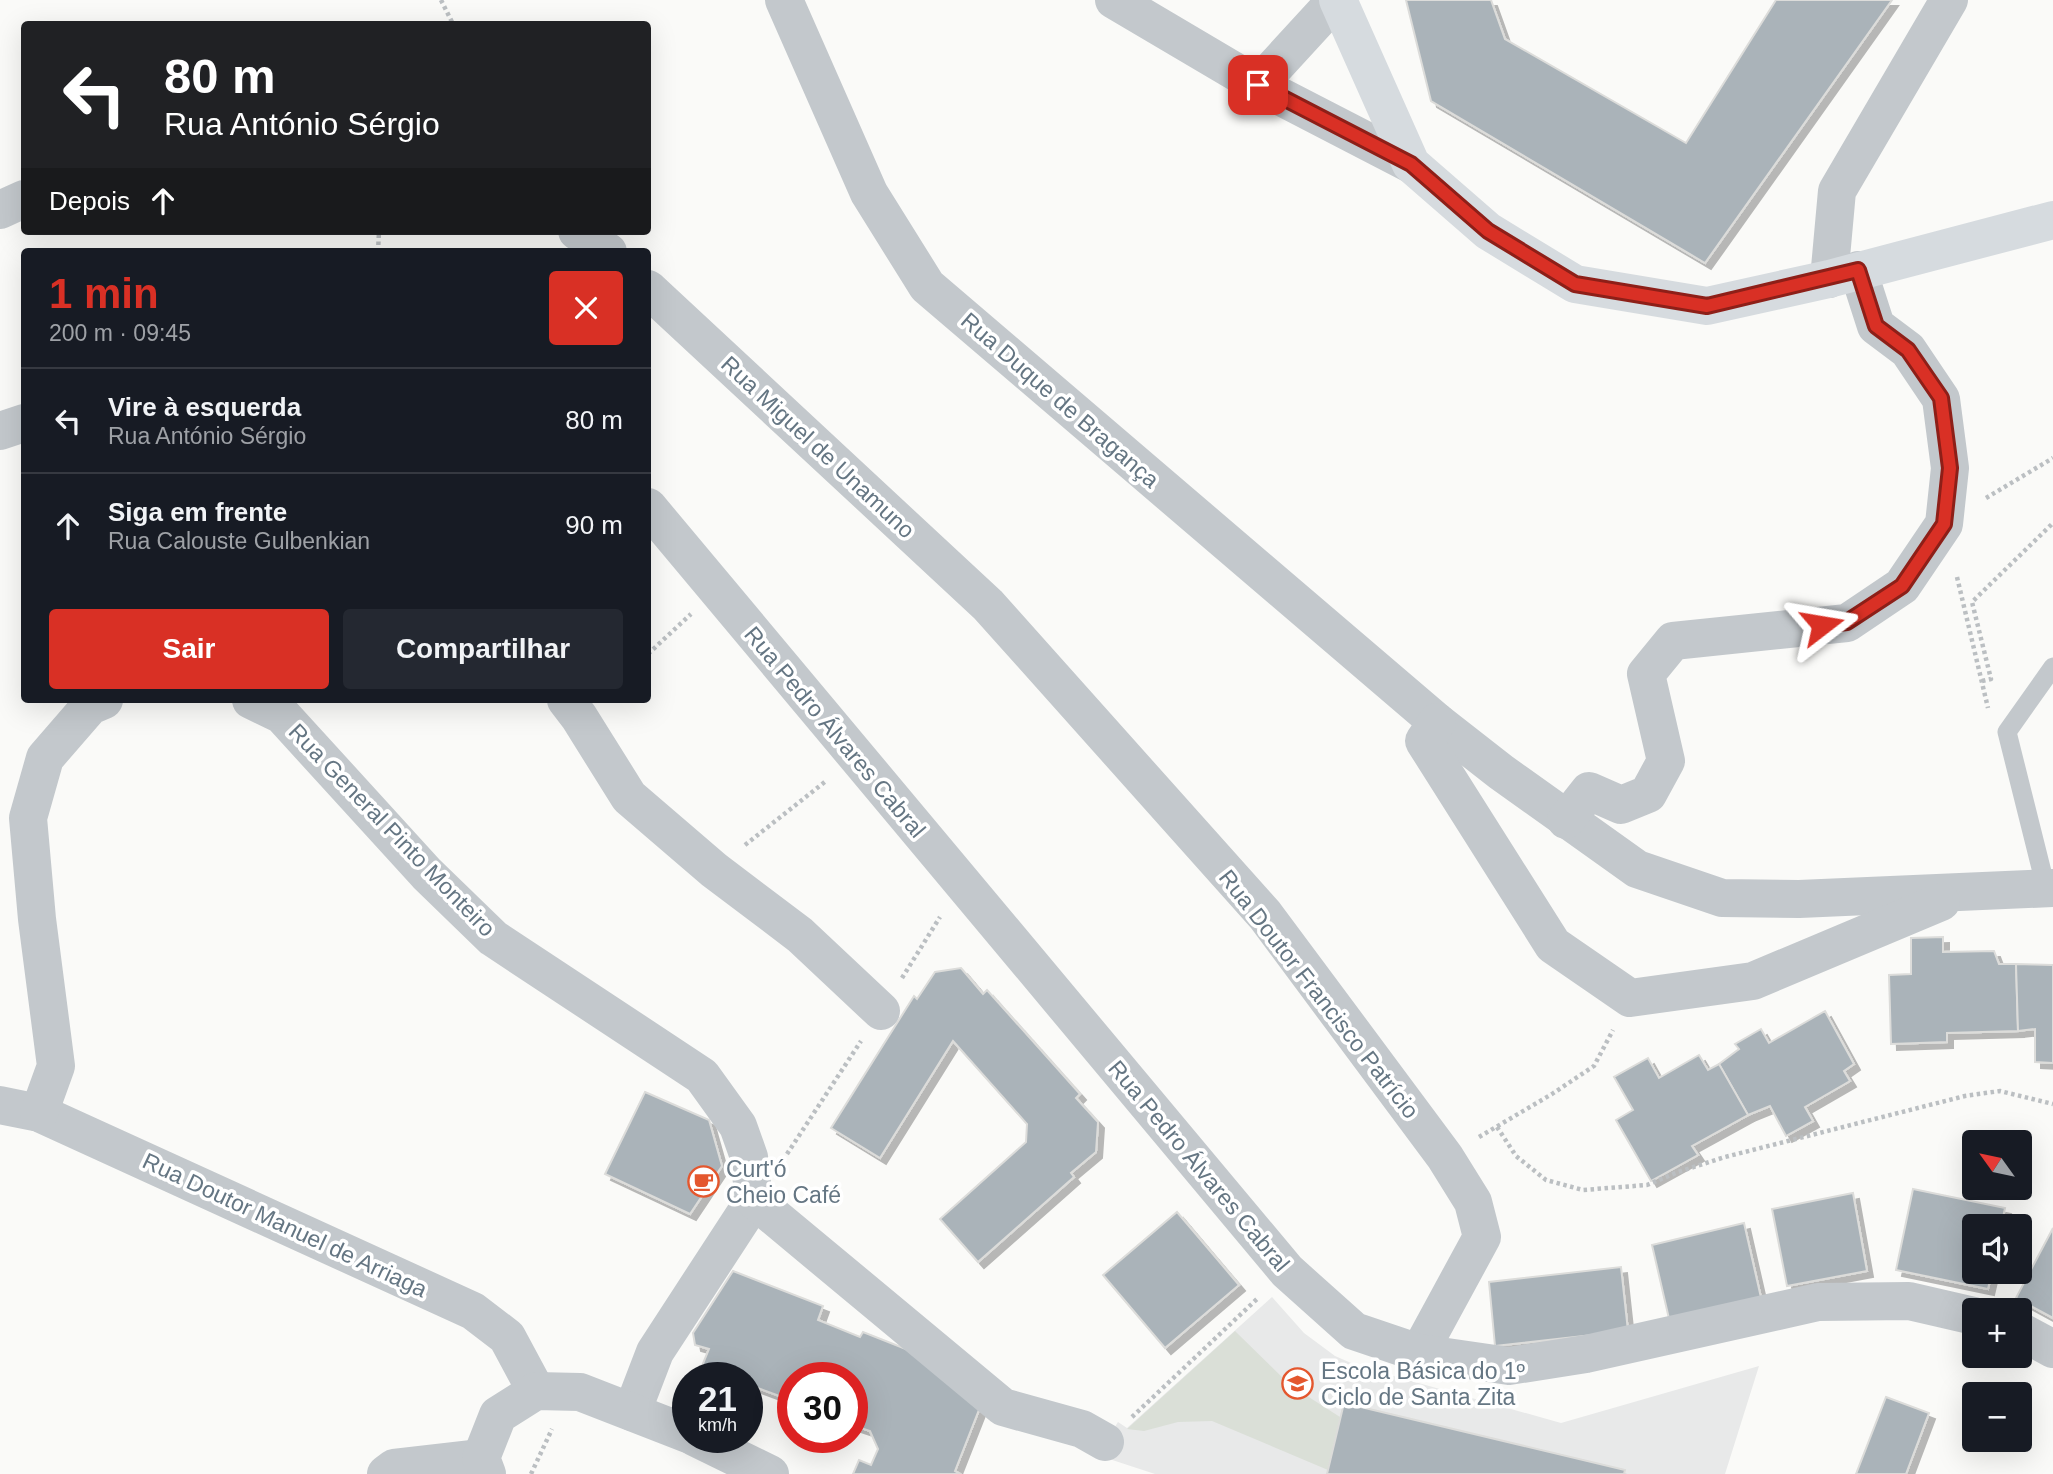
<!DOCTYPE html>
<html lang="pt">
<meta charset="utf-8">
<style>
body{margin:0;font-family:Arial,sans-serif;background:#242831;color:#f1f3f6;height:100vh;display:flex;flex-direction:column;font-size:26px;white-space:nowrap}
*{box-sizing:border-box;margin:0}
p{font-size:23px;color:#9ea1a6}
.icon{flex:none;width:38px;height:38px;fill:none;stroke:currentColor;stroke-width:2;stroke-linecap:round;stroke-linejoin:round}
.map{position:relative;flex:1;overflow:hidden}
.panel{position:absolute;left:21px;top:248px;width:630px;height:455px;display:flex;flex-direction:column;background:#171b24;border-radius:7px;box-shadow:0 7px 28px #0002}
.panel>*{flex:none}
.guide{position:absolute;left:21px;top:21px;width:630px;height:214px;border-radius:7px;box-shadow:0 7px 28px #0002;background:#202124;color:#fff;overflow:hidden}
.needle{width:46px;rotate:303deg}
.tools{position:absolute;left:1962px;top:1130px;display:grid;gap:14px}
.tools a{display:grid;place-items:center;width:70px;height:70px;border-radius:7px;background:#171b24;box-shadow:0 7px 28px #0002;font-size:35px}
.speed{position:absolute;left:672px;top:1362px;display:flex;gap:14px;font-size:35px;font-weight:700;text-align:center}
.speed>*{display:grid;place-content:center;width:91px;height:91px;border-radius:50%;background:#171b24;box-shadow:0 7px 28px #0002;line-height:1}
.speed small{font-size:18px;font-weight:400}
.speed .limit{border:10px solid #d22;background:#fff;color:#111}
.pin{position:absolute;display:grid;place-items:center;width:60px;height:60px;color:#fff;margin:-30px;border-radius:14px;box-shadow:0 4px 10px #0006}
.me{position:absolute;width:77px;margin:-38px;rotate:76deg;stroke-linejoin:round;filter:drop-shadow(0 0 5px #0008)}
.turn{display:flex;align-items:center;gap:24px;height:147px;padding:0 28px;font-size:32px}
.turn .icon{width:91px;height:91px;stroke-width:2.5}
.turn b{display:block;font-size:49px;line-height:60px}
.then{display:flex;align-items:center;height:66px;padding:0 28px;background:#0003;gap:14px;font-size:26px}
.round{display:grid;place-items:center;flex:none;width:74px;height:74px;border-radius:7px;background:#242831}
.headline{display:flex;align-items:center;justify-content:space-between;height:119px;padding:0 28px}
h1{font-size:42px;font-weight:600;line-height:52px;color:#d93025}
.button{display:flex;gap:14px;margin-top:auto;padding:14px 28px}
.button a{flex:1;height:80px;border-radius:7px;background:#d93025;color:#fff;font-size:28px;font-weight:600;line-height:80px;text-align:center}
.button a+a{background:#242831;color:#f1f3f6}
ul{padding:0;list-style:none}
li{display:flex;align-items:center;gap:21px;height:105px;padding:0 28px;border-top:2px solid #363941}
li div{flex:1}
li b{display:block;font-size:26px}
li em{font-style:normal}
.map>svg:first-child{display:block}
.built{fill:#e8e9e9}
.green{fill:#dadfd7}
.building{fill:#aab3b9;stroke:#dcdcda;stroke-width:2;filter:url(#shadow)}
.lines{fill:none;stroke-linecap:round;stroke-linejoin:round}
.path{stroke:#bbbfc2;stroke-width:4.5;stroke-dasharray:3.5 3.5;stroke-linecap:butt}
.lane{stroke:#c3c8cc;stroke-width:19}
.street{stroke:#c3c8cc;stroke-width:38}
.secondary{stroke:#d6dbdf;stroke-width:38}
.route-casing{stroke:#8d1f18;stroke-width:18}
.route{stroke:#d93025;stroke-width:12}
.labels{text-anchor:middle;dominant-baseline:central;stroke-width:7;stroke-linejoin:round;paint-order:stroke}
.street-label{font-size:23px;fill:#657683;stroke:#fff}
.poi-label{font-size:23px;fill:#657683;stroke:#fff;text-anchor:start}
</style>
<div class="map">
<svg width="2053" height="1474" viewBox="0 0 2053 1474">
<defs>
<filter id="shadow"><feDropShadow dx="6" dy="6" stdDeviation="0" flood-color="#0004"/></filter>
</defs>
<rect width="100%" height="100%" fill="#fafaf8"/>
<path class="built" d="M1272,1297l32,36 31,23 23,10 203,57 198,-57 -34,108h-570l-58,-19 21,-33 9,6z"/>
<path class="green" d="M1235,1331l55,54 50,32 -12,53 -116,-49 -34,1 -34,9 -17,-2z"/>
<g class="building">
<path d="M1406,0h85l14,39 181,104 90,-143h116l-187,263 -274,-162z"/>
<path d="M1943,937v15l51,-1 5,13h17l2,67 -71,2v9l-56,2 -2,-69 22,-1v-36z"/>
<path d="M2016,964l37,1v98l-18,-1v-33l-17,2z"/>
<path d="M961,968l22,26 4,-4 93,104 -4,4 22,24 -2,30 -25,21 3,4 -96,85 -38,-43 86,-77 1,-18 -74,-83 -73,117 -49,-30 83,-132 3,3 18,-27z"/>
<path d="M1825,1011l29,53 -10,7 6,10 -45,26 8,14 -27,15 -16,-30 -22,9 -29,-51 20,-15 -4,-5 26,-15 8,14z"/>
<path d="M1699,1055l9,15 11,-6 29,51 -56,31 6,9 -47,26 -35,-61 17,-10 -19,-33 34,-19 11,20z"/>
<path d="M645,1092l64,28 13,46 -32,48 -85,-40z"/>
<path d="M1913,1189l92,19 -4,19h-27v45h18l-4,17 -92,-19z"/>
<path d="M1853,1193l14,78 -80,15 -15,-77z"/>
<path d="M1177,1212l62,73 -74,63 -62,-73z"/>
<path d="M1744,1223l18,79 -92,21 -18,-78z"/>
<path d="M2053,1228v90l-37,-20z"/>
<path d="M1621,1267l7,64 -133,15 -6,-64z"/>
<path d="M733,1271l90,35 -5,14 42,17 3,-5 68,27 53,38 -29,74 5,3h-107l6,-14 12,5 7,-16 -8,-18 -18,-6v-48h-59v24l-46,-17v-7h-17l-28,-11 7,-17 -14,-4 -2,-12z"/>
<path d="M1886,1397l43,16 -23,61h-50z"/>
<path d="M1344,1403l281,67 -1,4h-297z"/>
</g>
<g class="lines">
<g class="path">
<path d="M441,0l12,24"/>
<path d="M378,252l1,-21"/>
<path d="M1986,498l67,-40"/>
<path d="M1957,577l31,131"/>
<path d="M648,654l43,-40"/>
<path d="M1982,681l9,-2 -19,-77 81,-79"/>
<path d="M745,845l81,-64"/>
<path d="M902,978l38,-61"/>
<path d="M1497,1127l19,29 30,24 37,10 64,-5 31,-13 47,-15 240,-61 35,-5 53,13"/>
<path d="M1479,1137l73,-43 42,-28 19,-36"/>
<path d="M787,1154l74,-113"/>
<path d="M1132,1417l126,-119"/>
<path d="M531,1474l21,-45"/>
</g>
<path class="lane" d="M2046,888l-39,-156 46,-65"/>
<g class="street">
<path d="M784,0l85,193 58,93 510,436 64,50 136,97 85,29 77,1 254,-11"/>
<path d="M1114,0l144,85 153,79"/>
<path d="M1258,85l78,-85"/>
<path d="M0,210l24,-11"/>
<path d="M577,231l31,21"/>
<path d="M1829,279l8,-88 112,-191"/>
<path d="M648,289l340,316 277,310 180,242 28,45 9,35 -63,116"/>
<path d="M0,431l24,-8"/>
<path d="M648,507l639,764 67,60 65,22 90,13 77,-12 232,-52 91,-1 65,15"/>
<path d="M251,700l31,15 145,159 66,64 209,138 36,50 11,31 5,43 -99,152 -23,60"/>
<path d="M566,700l13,17 50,80 85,73 86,65 81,76"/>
<path d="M1437,722l-13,19 129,204 77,53 123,-17 188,-79"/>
<path d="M1566,820l23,-29 32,14 27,-11 18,-33 -20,-87 27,-33 174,-18 55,-37 42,-62 6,-56 -9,-69 -33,-49 -32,-24 -18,-56"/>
<path d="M0,1105l39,8 434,198 34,26 29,54"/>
<path d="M39,1113l17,-47 -19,-147 -9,-101 17,-60 45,-52 14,-6"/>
<path d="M754,1200l249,207 79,22 23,13"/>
<path d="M2020,1331l33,18"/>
<path d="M694,1437l76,37"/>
<path d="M386,1474l8,-6 87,-10"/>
<path d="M487,1474l-6,-16 17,-43 38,-24 44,1 108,42"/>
</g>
<path class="secondary" d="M1338,0l73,164 77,67 87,53 132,22 122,-27 224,-59"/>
</g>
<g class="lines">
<defs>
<path id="route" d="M1258,85l153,79 77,67 87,53 132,22 151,-36 18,56 32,24 33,48 9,70 -6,56 -42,62 -55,36 -25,3"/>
</defs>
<use href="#route" class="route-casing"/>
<use href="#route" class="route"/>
</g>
<defs>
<symbol id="cafe-ring" viewBox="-11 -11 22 22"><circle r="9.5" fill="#fff" stroke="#e4572e" stroke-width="1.5"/><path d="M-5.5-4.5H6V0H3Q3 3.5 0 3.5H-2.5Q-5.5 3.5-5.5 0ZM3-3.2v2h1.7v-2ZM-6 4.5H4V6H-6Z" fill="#e4572e"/></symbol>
<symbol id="school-ring" viewBox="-11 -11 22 22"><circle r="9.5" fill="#fff" stroke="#e4572e" stroke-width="1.5"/><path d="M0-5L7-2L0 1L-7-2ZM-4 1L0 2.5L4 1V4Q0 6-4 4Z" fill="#e4572e"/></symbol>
</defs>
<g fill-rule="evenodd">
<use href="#cafe-ring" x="686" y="1164" width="35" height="35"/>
<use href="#school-ring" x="1280" y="1366" width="35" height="35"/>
</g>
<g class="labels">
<g class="street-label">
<text transform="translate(1060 400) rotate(41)">Rua Duque de Bragança</text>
<text transform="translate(818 447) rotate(43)">Rua Miguel de Unamuno</text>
<text transform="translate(835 732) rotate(50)">Rua Pedro Álvares Cabral</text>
<text transform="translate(392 830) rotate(46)">Rua General Pinto Monteiro</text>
<text transform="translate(1319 994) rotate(52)">Rua Doutor Francisco Patrício</text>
<text transform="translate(1199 1166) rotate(50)">Rua Pedro Álvares Cabral</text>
<text transform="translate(285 1225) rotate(25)">Rua Doutor Manuel de Arriaga</text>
</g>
<g class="poi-label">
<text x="726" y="1169">Curt'ó<tspan x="726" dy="26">Cheio Café</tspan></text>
<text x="1321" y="1371">Escola Básica do 1º<tspan x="1321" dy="26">Ciclo de Santa Zita</tspan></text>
</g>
</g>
</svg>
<div class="tools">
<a><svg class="needle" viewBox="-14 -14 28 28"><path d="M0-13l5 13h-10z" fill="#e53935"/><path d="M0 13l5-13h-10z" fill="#9ea1a6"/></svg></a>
<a><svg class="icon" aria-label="sound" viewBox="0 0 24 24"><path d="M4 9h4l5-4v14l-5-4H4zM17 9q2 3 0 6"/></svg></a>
<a>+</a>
<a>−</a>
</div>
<div class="speed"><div>21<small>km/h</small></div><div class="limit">30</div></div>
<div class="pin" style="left:1258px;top:85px;background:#d93025"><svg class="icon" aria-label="arrive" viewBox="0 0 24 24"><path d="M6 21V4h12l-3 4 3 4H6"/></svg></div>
<svg class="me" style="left:1822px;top:625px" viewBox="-20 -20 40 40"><path d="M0-17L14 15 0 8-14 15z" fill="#d93025" stroke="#fff" stroke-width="4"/></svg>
<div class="guide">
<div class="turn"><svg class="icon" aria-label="left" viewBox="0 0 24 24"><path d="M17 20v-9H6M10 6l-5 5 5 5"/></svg><div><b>80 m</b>Rua António Sérgio</div></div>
<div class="then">Depois<svg class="icon" aria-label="ahead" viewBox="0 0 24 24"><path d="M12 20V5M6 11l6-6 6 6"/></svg></div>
</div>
<section class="panel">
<div class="headline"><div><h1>1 min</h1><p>200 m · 09:45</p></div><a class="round" style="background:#d93025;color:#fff"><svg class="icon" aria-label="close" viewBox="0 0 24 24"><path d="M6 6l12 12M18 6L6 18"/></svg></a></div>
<ul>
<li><svg class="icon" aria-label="left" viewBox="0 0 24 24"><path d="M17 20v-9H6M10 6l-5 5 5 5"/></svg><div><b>Vire à esquerda</b><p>Rua António Sérgio</p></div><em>80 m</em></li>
<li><svg class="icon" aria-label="ahead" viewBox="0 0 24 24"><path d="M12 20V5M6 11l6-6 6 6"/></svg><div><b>Siga em frente</b><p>Rua Calouste Gulbenkian</p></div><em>90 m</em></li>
</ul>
<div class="button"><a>Sair</a><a>Compartilhar</a></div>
</section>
</div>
